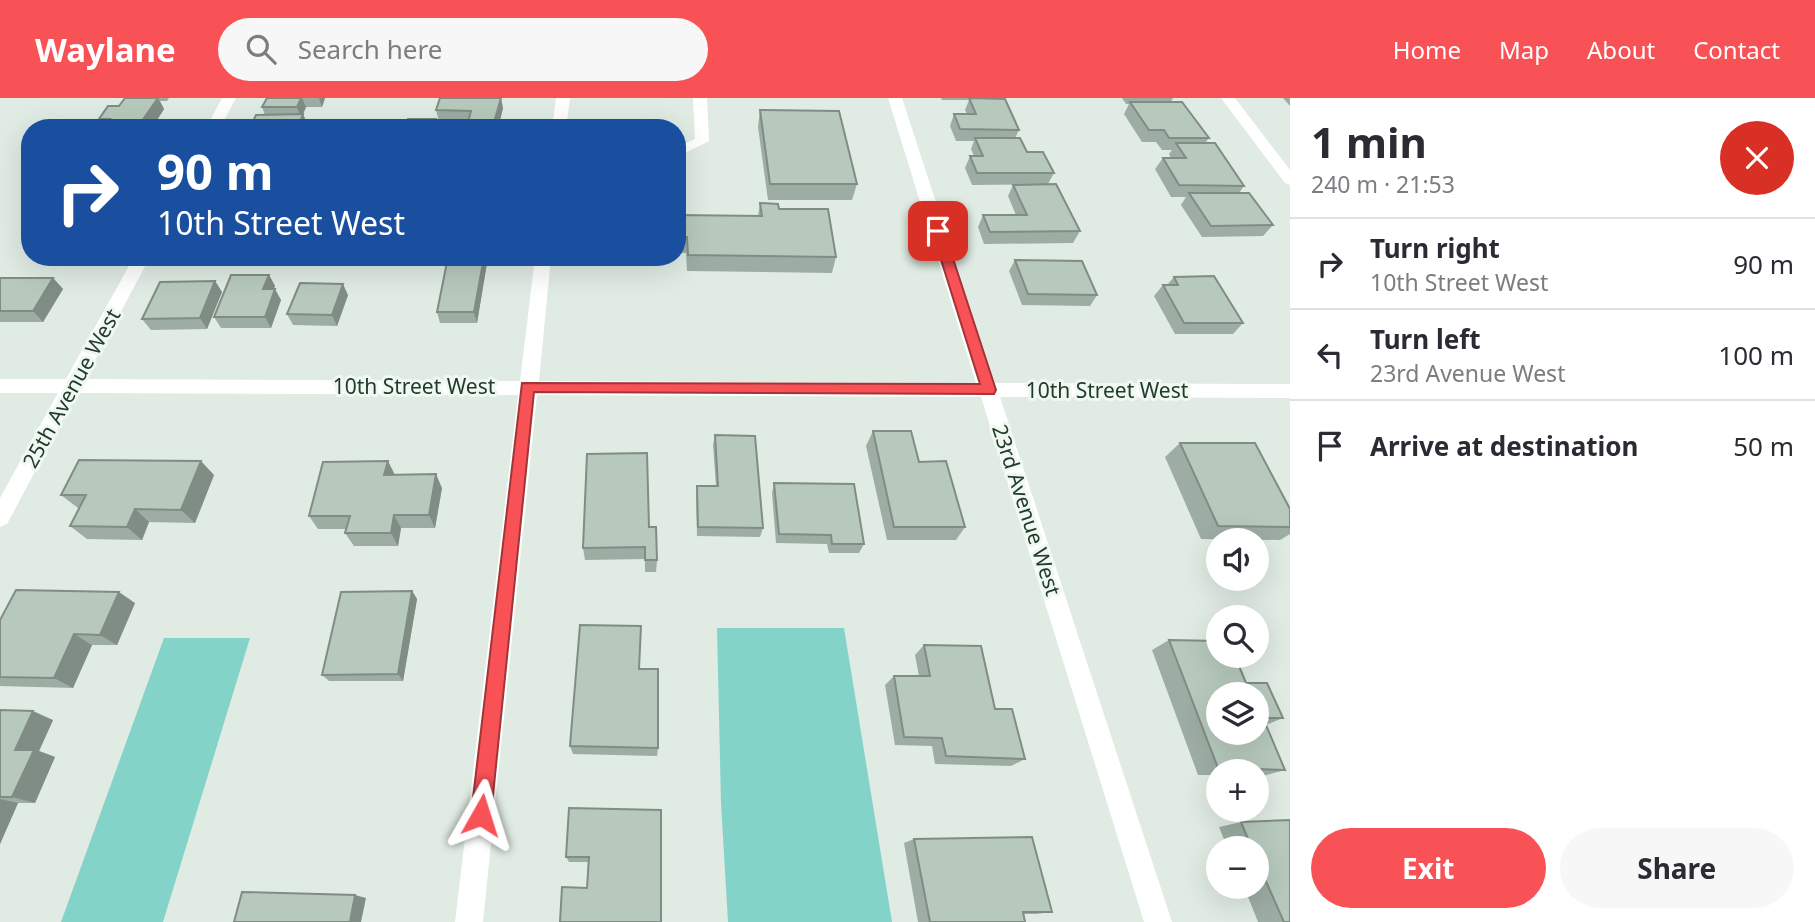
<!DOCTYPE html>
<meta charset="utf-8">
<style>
body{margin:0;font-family:"Noto Sans",sans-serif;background:#f7f7f7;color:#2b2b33;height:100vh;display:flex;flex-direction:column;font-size:26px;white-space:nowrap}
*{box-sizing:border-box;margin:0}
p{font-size:23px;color:#7c7c81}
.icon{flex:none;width:38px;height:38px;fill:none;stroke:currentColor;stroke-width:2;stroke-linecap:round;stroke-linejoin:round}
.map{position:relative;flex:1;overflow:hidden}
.sheet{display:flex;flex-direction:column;background:#fff;width:525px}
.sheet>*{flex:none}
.top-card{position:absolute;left:21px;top:21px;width:665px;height:147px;border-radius:28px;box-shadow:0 7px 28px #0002;background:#1a4fa0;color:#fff;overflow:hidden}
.fabs{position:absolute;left:1206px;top:430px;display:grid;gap:14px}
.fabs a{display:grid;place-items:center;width:63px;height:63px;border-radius:50%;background:#fff;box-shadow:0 7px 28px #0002;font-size:35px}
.pin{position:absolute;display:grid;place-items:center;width:60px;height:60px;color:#fff;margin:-30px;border-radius:14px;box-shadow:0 4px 10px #0006}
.me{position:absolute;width:77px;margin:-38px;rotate:6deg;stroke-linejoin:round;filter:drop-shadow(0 0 5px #0008)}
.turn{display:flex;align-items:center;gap:24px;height:147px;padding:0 21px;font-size:32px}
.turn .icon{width:91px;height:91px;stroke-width:2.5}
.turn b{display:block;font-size:49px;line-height:60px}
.round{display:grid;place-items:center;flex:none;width:74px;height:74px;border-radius:37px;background:#f7f7f7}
.overview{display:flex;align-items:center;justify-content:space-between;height:119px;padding:0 21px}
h1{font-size:42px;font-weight:700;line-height:52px}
.primary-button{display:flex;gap:14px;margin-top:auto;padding:14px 21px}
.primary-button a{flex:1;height:80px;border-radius:42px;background:#f85156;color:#fff;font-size:28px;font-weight:700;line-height:80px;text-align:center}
.primary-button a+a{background:#f7f7f7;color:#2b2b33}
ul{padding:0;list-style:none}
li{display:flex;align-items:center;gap:21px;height:91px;padding:0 21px;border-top:2px solid #e1e1e2}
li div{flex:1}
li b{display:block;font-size:26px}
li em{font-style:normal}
header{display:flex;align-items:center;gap:42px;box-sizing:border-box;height:98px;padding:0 35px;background:#f85156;color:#fff}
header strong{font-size:33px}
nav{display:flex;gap:38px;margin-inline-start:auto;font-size:24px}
.search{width:490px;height:63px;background:#f7f7f7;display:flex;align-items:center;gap:18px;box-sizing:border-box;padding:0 24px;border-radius:38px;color:#7c7c81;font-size:26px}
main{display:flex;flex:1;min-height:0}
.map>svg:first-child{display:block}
.water{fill:#84d3c9}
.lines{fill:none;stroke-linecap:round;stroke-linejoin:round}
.minor{fill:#fff;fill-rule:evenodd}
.wall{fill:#9dada3}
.shaded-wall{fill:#808d84}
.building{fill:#b7c9bd;stroke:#808d84;stroke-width:2;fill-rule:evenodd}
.route{fill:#f85156;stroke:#a13538;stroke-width:2}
.labels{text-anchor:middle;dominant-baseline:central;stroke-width:6;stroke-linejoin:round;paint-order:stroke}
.street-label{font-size:21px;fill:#203c2c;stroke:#f0f8f1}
</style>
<header>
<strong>Waylane</strong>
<div class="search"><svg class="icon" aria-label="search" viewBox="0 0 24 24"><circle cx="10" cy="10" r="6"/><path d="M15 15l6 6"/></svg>Search here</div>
<nav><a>Home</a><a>Map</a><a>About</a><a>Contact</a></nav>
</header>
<main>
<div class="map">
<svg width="1290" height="824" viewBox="0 0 1290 824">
<rect width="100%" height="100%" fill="#dfebe3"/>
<g class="water">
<path d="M717,530h127l48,294h-164l-7,-119z"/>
<path d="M164,540h86l-87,284h-102z"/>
</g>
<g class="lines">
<g class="minor">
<path d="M222,0h14l-16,30h-14z"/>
<path d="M556,0h14l-4,30h-14z"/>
<path d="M693,0h14l2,43 -32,16v-10l18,-8z"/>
<path d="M888,0h14l93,285 295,1v14l-290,-1 172,525h-28l-163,-525 -444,-2 -54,527h-28l63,-527 -441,-2 -70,131 -7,3v-29l58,-105h-58v-14h66l68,-122h16l-65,122 435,2 15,-124h16l-12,124 437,2z"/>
<path d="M1221,0h14l55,72v15l-5,-2z"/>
</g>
</g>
<g class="wall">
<path d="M125,0h44l-2,3h-7l4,8 -12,19h-48l-5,-9 20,-13z"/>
<path d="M267,0h58l-3,9h-16l-3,7 5,12 -1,2h-57l15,-13 -3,-8z"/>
<path d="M941,0h43l35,32 -4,8 12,14 27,21 -6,11 -76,1 -7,-17 5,-12h4l-3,-7 3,-8h-18l-6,-15 4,-12h13l-2,-4 4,-10h-27z"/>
<path d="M1122,0h51l-2,4 38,36 -4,5 39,43 -5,7 34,32 -10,11 -61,1 -21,-32 5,-8h-15l-16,-28 8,-11h8l-2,-4 3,-4h-10l-6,-8h-14l-18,-28 5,-10h-3z"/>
<path d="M1283,0h7v8z"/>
<path d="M503,10l-5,20h-31l1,-6 -29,-1 -3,-11z"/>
<path d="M760,12l97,74 -5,16h-84l-10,-73z"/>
<path d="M1013,87l67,46 -7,12 -89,1 -6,-17 5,-12h33l-8,-19z"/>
<path d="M760,105l19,6 57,48 -4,16 -145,-2 -1,-18h-9v-38l81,1z"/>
<path d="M488,159l-11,66h-37l-3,-11z"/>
<path d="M1015,162l82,35 -7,11 -68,-1 -13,-34z"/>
<path d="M269,177l6,11 -1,3 7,11 -10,28h-50l-7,-11z"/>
<path d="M1174,179l69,46 -10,11h-58l-21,-38 9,-11h4z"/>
<path d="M0,180h53l10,11 -20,33h-43z"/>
<path d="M215,183l7,11 -15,37 -56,1 -9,-11z"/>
<path d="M348,197l-11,31 -44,-1 -6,-11z"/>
<path d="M873,333l46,31 46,65 -9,13h-69l-21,-94z"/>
<path d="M715,337l48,93 -3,9 -63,-1 -1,-40 1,-10h19l-3,-41z"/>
<path d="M1180,345l110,66v25l-10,6 -79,-1 -36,-82z"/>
<path d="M394,376l48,14 -7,40h-34l-3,18h-44l-9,-13 1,-4h-28l-9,-13z"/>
<path d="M214,377l-19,48 -46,-1 -7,18 -55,-1 -17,-13 9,-18h-1l-17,-13z"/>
<path d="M774,385l90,61 -5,9h-30l-2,-9 -51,-1 -4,-50z"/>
<path d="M649,429l8,33 -1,12h-11v-13l-60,1 -2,-12z"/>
<path d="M412,493l5,8 -14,82h-74l-7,-6z"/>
<path d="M135,505l-18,42h-25l-19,43 -73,-2v-66z"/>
<path d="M1169,542l77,43 37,35 -17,7 19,45 -22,6h-7v-4h-38v3h-20l-46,-125z"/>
<path d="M924,547l71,64 30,50 -14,7 -76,-2 -3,-18 -37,-1 -10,-60 9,-9h25l-4,-21z"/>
<path d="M640,571l18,79 -1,8 -84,-2 -3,-8z"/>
<path d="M0,612l53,10 -14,31 16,6 -20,46h-17l-18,41z"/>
<path d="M569,710l92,114 -74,-34 1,-26h-19l-3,-5z"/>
<path d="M1290,722v102h-32l-14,-35h12v-38h-28l-9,-22 22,-5z"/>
<path d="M914,741l138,73 -16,2h-13l2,8h-107l-14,-79z"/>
</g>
<g class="shaded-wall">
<path d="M158,0l6,11 -12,19h-15z"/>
<path d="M301,0h1l4,9 -3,7 5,12 -1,2h-9l3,-9 -4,-12z"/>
<path d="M319,0h6l-3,9z"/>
<path d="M501,0l2,10 -5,20h-5z"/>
<path d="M484,159h4l-11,66 -3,-11z"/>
<path d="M269,177l6,11 -5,14 -7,-11z"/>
<path d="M53,180l10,11 -20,33 -10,-11z"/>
<path d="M215,183l7,11 -15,37 -7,-11z"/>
<path d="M343,186l5,11 -11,31 -5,-11z"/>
<path d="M275,191l6,11 -10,28 -6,-11z"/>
<path d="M201,363l13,14 -19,48 -14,-13z"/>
<path d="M388,363l7,14h-11z"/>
<path d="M436,376l6,14 -7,40 -6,-13z"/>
<path d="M135,411l14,13 -7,18 -15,-13z"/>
<path d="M394,417l7,13 -3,18 -7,-13z"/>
<path d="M412,493l5,8 -14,82 -5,-7z"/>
<path d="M119,494l16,11 -18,42 -17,-10z"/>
<path d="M74,536l18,11 -19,43 -19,-10z"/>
<path d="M33,613l20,9 -14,31 16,6 -20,46 -23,-6 3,-47z"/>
<path d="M0,701l18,4 -18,41z"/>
<path d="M355,797l11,3 -5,24h-11z"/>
</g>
<g class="building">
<path d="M125,0h33l-21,30h-33l6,-9h-11l9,-13h11z"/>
<path d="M267,0h34l-4,9h-35z"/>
<path d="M440,0h61l-8,28h-26l4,-15 -35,-1z"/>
<path d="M969,0l36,1 14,31 -59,-1 -6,-15h22z"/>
<path d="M1130,4h52l27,36h-40l-5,-8h-15z"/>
<path d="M760,12l79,1 18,73h-87z"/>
<path d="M303,16l-5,14h-48l6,-13z"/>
<path d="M408,21h28l-2,9h-29z"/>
<path d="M975,40h45l7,14h16l11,21h-77l-7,-17h13z"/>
<path d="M1176,45h39l29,43 -65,-1 -16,-27h23z"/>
<path d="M1056,86l24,47 -90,1 -7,-17h44l-14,-30z"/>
<path d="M1189,95h60l24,32 -62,1z"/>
<path d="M760,105l18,1 1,5h49l8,48 -148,-2 -1,-18h-10v-22l85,1z"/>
<path d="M448,159h36l-10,55h-37z"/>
<path d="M1015,162l67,1 15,34 -69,-1z"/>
<path d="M231,177h38l-6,14h12l-10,28h-51z"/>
<path d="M1214,178l29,47h-59l-21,-38h15l-4,-8z"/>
<path d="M0,180h53l-20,33h-33z"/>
<path d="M215,183l-15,37 -58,1 18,-37z"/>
<path d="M300,185l43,1 -11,31 -45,-1z"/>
<path d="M873,333h38l8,31 27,-1 19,66h-71z"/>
<path d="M715,337l40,1 8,92 -65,-1 -1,-41h21z"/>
<path d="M1180,345h75l35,66v18l-72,-1z"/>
<path d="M647,355l2,74h7l1,33h-12v-13l-62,1 4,-94z"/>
<path d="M79,362l122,1 -20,49 -46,-1 -8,18 -57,-1 16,-31h-25z"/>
<path d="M388,363l-4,14 52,-1 -7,41h-35l-3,18h-46l5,-17h-41l14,-54z"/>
<path d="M774,385l80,1 10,60h-32l-1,-9 -52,-1z"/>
<path d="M16,492l103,2 -19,43 -26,-1 -20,44 -54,-1v-57z"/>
<path d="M412,493l-14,83 -76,1 19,-83z"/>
<path d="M580,527l61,1 -2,43h19v79l-88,-2z"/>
<path d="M1169,542l49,1v15h17l11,27h21l16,35h-20l22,52 -67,-2zM1218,597h38v38h-38z"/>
<path d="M924,547l57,1 14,63h17l13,50 -79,-3 -4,-18 -38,-1 -10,-61h36z"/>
<path d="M0,612l33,1 -18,39h19l-22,47h-12z"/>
<path d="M569,710l92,2v112h-101l2,-35 25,1 2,-31h-23z"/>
<path d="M1290,722v102h-6l-28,-63v-10h-4l-11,-27z"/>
<path d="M1032,739l20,75h-29l2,10h-95l-16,-83z"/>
<path d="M242,794l113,3 -5,27h-116z"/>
</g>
<path class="route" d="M938,129l6,4 52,159 -2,4 -460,-2 -43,423 -3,7 -7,3 -7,-3 -3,-7 51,-432 458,1 -48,-153z"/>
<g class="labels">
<g class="street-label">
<text x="414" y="288">10th Street West</text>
<text transform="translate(71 290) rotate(-61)">25th Avenue West</text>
<text x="1107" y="292">10th Street West</text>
<text transform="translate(1027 412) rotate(72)">23rd Avenue West</text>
</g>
</g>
</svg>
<div class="fabs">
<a><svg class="icon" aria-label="sound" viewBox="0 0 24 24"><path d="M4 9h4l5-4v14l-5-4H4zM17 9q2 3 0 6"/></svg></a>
<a><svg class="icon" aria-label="search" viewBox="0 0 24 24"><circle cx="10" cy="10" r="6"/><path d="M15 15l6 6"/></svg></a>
<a><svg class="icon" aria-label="layers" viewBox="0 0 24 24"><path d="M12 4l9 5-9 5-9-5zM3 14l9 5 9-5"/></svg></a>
<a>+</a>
<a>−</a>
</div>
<div class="pin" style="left:938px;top:133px;background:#d93025"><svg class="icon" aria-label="arrive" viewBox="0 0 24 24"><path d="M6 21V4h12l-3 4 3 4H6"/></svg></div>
<svg class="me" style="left:481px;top:717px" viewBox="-20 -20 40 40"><path d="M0-17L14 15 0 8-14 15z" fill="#f85156" stroke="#fff" stroke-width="4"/></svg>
<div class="top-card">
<div class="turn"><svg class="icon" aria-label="right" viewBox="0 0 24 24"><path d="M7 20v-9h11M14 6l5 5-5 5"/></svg><div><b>90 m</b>10th Street West</div></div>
</div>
</div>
<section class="sheet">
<div class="overview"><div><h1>1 min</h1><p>240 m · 21:53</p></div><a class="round" style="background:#d93025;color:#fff"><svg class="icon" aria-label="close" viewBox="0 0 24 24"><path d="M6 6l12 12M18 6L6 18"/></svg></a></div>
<ul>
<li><svg class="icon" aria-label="right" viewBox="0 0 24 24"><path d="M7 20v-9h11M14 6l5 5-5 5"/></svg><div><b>Turn right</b><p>10th Street West</p></div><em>90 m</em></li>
<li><svg class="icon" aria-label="left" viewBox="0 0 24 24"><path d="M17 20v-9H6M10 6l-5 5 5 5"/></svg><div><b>Turn left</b><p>23rd Avenue West</p></div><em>100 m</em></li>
<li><svg class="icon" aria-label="arrive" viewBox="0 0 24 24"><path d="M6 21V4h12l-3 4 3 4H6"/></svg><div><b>Arrive at destination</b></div><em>50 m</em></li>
</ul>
<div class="primary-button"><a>Exit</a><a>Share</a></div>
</section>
</main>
